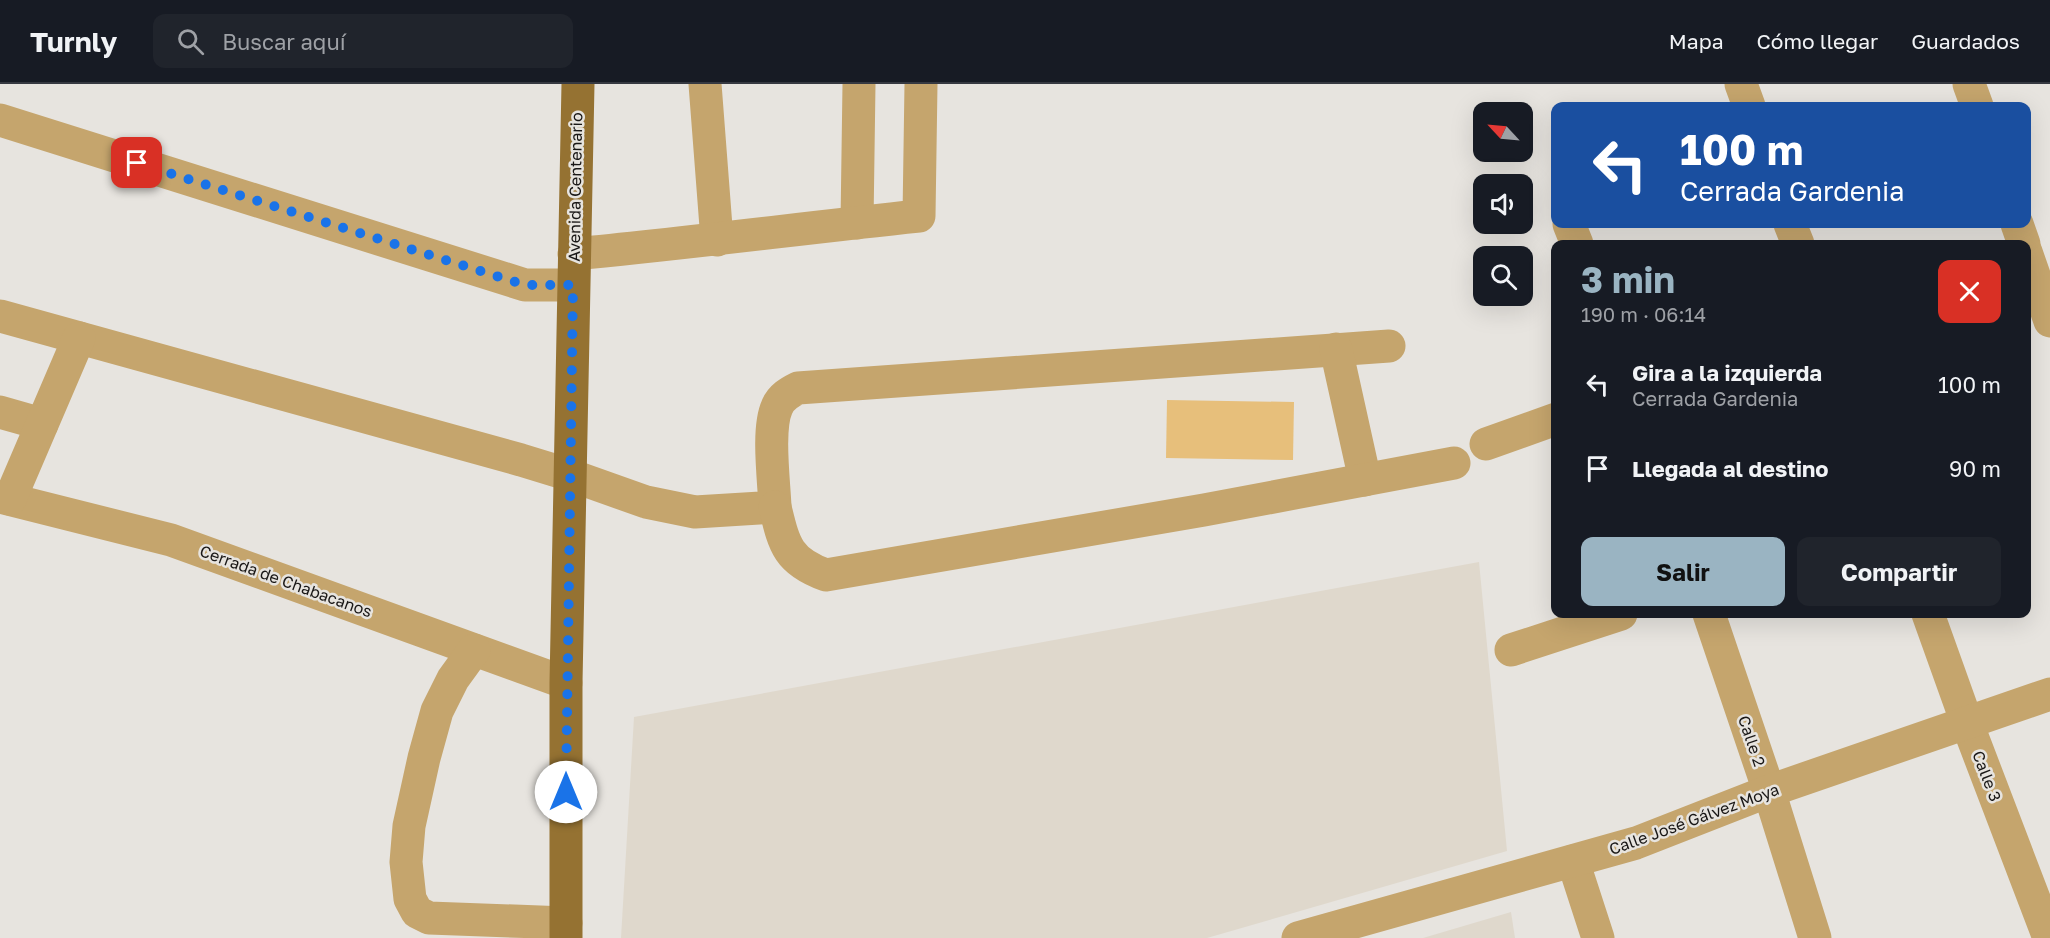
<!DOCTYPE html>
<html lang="es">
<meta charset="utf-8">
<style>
body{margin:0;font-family:"Golos Text",sans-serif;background:#20242c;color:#f1f3f6;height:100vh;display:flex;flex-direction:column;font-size:22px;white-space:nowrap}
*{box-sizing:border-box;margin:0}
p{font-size:20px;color:#9ea1a6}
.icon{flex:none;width:33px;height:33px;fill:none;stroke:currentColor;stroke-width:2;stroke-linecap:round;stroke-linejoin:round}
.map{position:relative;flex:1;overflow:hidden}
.details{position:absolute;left:1551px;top:156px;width:480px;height:378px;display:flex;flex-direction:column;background:#171b24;border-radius:12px;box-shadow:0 6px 24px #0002}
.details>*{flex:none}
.guide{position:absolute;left:1551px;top:18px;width:480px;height:126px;border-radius:12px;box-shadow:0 6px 24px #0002;background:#1a4fa0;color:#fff;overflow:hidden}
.needle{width:39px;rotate:296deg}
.controls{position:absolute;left:1473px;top:18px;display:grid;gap:12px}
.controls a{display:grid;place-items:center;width:60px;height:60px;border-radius:12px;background:#171b24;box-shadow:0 6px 24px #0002;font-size:30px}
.pin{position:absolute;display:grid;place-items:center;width:51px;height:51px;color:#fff;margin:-26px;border-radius:12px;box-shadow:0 3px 9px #0006}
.me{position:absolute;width:66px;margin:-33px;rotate:0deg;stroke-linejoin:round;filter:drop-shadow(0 0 4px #0008)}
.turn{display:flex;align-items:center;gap:21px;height:126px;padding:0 30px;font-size:27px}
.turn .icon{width:78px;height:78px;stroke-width:2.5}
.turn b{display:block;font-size:42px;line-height:51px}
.round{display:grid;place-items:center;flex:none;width:63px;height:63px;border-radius:12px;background:#20242c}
.summary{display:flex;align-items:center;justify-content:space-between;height:102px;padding:0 30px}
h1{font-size:36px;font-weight:700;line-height:45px;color:#9ab4c2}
.button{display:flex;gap:12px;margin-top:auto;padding:12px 30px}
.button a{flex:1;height:69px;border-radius:12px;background:#9ab4c2;color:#111;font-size:24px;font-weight:700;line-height:69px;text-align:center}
.button a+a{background:#20242c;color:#f1f3f6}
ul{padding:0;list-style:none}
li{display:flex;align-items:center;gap:18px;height:84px;padding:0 30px}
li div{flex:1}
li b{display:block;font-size:22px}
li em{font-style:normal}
header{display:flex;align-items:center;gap:36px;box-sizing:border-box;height:84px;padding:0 30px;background:#171b24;border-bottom:2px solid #363941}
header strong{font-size:28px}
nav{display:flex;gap:33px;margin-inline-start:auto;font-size:21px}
.search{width:420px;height:54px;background:#20242c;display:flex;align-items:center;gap:15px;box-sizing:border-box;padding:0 21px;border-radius:12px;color:#9ea1a6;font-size:22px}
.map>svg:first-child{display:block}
.built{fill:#dfd8cc}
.green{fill:#e7bf7b}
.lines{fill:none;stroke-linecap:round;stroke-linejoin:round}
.minor{stroke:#c5a56d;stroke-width:33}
.major{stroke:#957232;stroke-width:33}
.route{stroke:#1a73e8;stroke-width:10;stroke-dasharray:0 18}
.labels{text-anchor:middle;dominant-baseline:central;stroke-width:5;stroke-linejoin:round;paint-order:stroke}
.street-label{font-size:16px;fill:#191716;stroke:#e7e4df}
</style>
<header>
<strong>Turnly</strong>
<div class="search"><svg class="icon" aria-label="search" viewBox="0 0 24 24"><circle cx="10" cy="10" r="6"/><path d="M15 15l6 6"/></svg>Buscar aquí</div>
<nav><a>Mapa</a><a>Cómo llegar</a><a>Guardados</a></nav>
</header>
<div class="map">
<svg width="2050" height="854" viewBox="0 0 2050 854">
<rect width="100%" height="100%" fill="#e7e4df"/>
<g class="built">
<path d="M1479,478l28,289 -300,87h-586l13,-221z"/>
<path d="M1511,828l4,26h-92z"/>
</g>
<path class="green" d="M1167,316l127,2 -1,58 -127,-2z"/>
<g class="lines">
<g class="minor">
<path d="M705,0l12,156"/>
<path d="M1741,0l8,22"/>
<path d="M1969,0l8,22"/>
<path d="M0,36l525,165h48"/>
<path d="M857,139l2,-139"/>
<path d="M1569,140l8,20"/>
<path d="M1790,140l8,20"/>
<path d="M2017,140l7,20"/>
<path d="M2026,168l24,69"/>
<path d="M574,170c116,-11 230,-26 345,-38l2,-132"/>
<path d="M0,232l521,144 49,15 76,27 49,10 80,-5c-1,-26 -8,-78 2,-100 4,-10 13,-15 21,-19l591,-42"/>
<path d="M1336,265l29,131"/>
<path d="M0,328l42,12"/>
<path d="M1486,360l70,-25"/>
<path d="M0,413l171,43 395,143"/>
<path d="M10,415l69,-161"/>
<path d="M775,423c9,37 12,54 51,68l378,-65 250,-47"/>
<path d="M1709,530l60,177 46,147"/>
<path d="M1928,530l39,109 82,215"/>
<path d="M474,566l-21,29 -16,32 -13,47 -15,68 -3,36 4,37 7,13 12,6 137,5"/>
<path d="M1511,566l110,-36"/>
<path d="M1573,777l25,77"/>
<path d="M1298,854l338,-95 133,-52 281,-97"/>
</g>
<path class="major" d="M566,854v-255l12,-599"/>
</g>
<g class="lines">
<path class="route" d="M137,79l388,122h48l-7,507"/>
</g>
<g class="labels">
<g class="street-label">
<text transform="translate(575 103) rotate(-89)">Avenida Centenario</text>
<text transform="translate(286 497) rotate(20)">Cerrada de Chabacanos</text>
<text transform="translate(1752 657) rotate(71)">Calle 2</text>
<text transform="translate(1987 692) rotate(69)">Calle 3</text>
<text transform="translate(1694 735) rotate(-20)">Calle José Gálvez Moya</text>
</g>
</g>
</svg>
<div class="controls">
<a><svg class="needle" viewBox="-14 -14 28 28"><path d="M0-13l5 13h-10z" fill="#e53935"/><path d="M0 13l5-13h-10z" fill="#9ea1a6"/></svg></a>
<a><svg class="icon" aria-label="sound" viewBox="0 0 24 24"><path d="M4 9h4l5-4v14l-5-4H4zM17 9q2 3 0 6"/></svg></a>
<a><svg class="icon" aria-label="search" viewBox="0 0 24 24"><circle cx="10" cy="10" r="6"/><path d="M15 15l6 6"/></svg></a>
</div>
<div class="pin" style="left:137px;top:79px;background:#d93025"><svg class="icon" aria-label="arrive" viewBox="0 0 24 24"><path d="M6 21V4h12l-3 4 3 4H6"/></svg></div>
<svg class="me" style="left:566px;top:708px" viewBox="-20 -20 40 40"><circle r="19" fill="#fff"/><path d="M0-13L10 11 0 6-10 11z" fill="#1a73e8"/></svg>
<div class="guide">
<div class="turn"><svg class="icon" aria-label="left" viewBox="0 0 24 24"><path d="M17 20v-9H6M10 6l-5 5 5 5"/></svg><div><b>100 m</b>Cerrada Gardenia</div></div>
</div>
<section class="details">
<div class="summary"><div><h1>3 min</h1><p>190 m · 06:14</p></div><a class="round" style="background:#d93025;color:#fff"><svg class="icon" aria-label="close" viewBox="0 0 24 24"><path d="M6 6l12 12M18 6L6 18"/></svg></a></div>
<ul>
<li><svg class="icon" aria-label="left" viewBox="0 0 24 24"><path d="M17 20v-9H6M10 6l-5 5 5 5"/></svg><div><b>Gira a la izquierda</b><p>Cerrada Gardenia</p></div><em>100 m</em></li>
<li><svg class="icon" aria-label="arrive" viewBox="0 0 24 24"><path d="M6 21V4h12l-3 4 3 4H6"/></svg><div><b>Llegada al destino</b></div><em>90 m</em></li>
</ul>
<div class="button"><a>Salir</a><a>Compartir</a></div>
</section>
</div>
